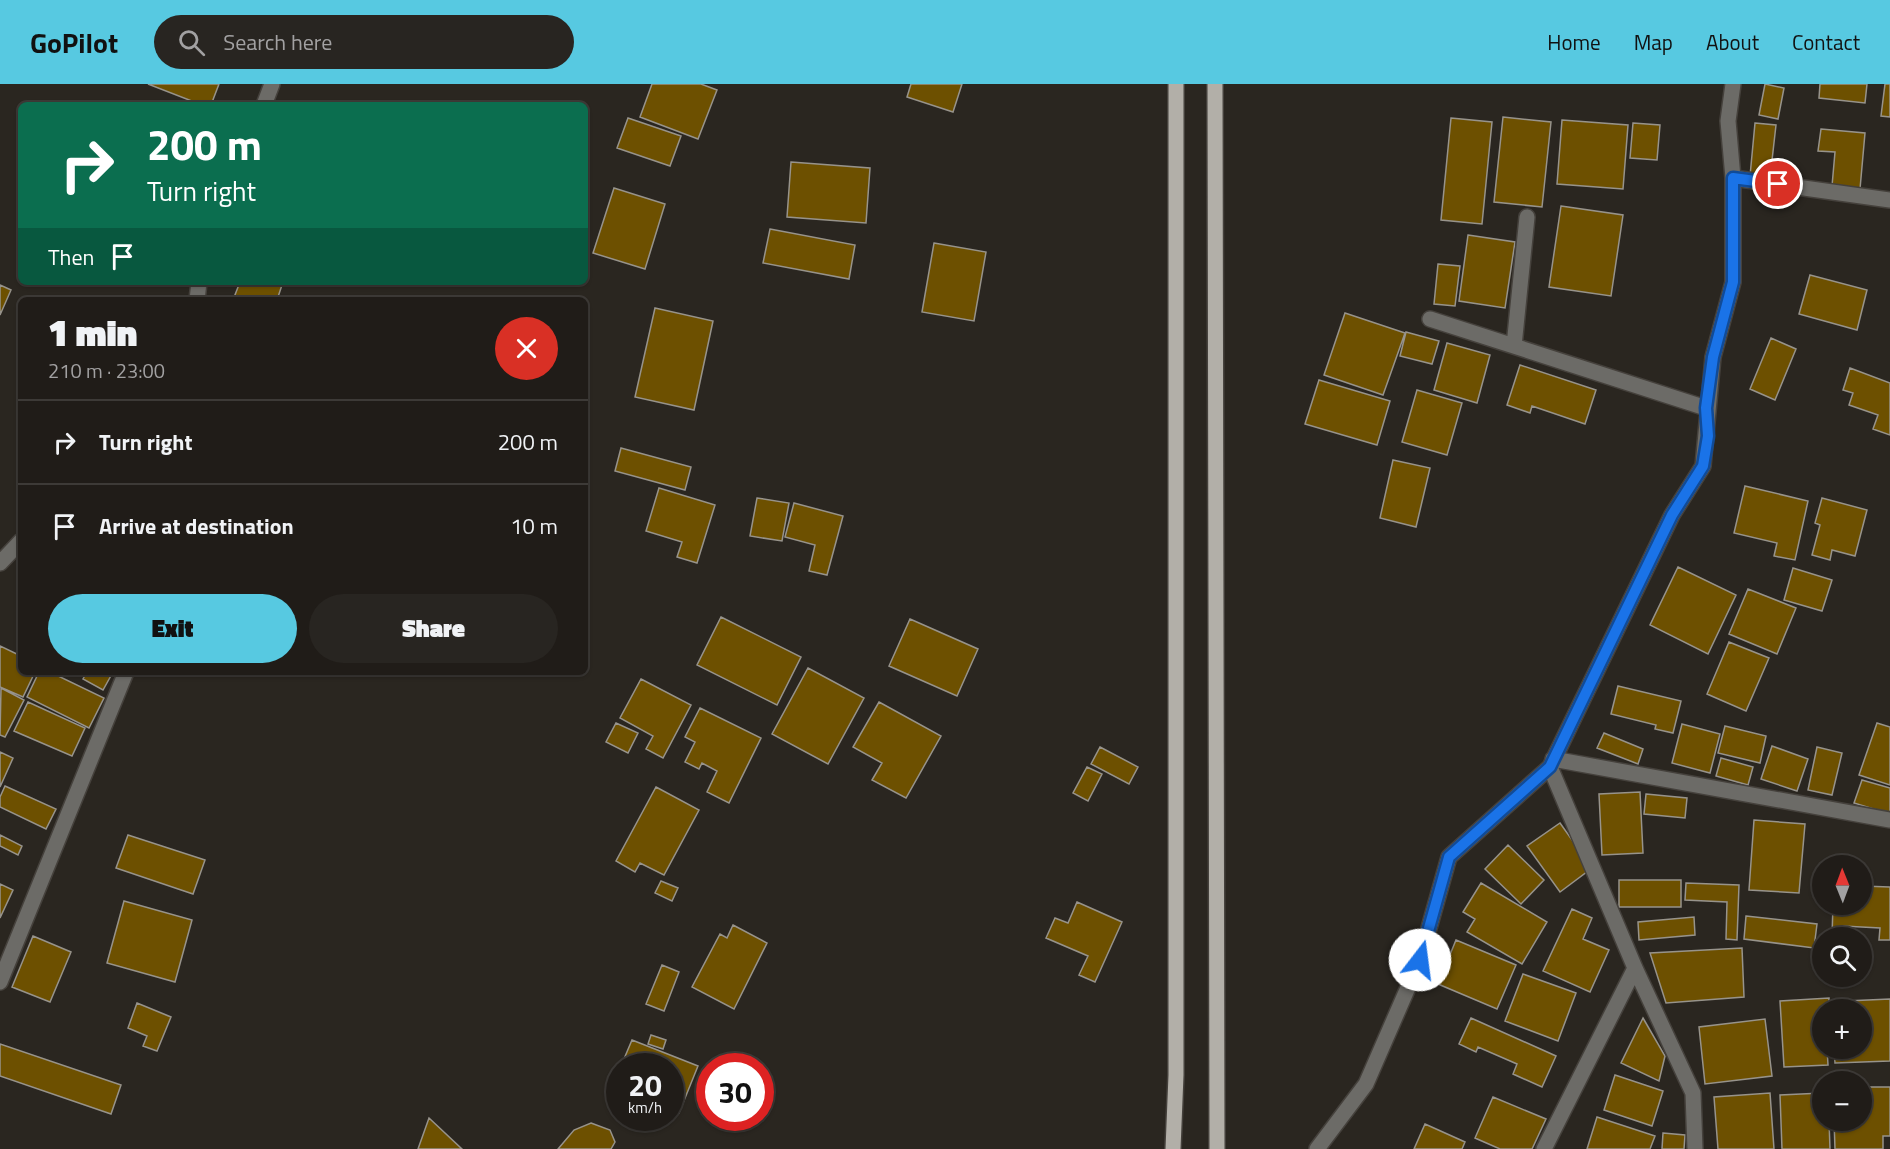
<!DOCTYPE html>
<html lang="en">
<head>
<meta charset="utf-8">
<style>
  body { margin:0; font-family:"Titillium Web",sans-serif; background:#282521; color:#f1f3f6; height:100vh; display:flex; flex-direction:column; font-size:22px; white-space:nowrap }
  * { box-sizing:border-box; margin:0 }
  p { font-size:20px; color:#a2a1a2 }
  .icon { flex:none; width:33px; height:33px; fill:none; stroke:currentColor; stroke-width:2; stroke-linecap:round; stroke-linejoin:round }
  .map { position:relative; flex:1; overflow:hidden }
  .panel { position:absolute; left:18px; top:213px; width:570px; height:378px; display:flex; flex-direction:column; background:#201c18; border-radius:9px; box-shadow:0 2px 4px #0004,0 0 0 2px #3d3a37 }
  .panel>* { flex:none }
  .hud { position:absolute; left:18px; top:18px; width:570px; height:183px; border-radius:9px; box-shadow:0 2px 4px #0004,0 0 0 2px #3d3a37; background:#0b6e4f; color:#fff; overflow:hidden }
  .needle { width:39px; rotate:359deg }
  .tools { position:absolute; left:1812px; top:771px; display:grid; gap:12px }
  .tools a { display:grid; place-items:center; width:60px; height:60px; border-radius:50%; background:#201c18; box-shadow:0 2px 4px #0004,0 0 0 2px #3d3a37; font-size:30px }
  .speed { position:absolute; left:606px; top:969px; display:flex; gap:12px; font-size:30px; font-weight:700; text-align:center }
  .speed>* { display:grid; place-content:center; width:78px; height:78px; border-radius:50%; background:#201c18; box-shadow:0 2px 4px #0004,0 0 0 2px #3d3a37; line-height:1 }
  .speed small { font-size:15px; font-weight:400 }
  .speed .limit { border:9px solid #d22; background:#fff; color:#111 }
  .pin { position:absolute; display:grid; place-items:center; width:51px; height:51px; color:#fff; margin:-26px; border:3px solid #fff; border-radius:50%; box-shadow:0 2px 6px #0007 }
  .me { position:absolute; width:66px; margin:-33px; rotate:15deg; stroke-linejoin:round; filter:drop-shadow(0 0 4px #0008) }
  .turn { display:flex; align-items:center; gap:21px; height:126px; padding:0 30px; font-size:27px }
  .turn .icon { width:78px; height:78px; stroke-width:2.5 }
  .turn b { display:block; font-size:42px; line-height:51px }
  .then { display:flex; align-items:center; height:57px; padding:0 30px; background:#0003; gap:12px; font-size:22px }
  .round { display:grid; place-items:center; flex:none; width:63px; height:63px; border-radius:32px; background:#282521 }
  .head { display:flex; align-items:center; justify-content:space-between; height:102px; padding:0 30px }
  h1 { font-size:36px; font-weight:800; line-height:45px }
  .button { display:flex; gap:12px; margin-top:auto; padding:12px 30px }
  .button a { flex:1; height:69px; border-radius:36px; background:#57c9e1; color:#111; font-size:24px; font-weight:800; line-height:69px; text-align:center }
  .button a+a { background:#282521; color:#f1f3f6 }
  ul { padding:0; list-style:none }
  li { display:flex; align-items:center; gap:18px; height:84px; padding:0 30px; border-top:2px solid #3d3a37 }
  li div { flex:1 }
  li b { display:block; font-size:22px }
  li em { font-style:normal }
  header { display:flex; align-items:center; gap:36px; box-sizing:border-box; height:84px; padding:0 30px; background:#57c9e1; color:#111 }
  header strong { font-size:28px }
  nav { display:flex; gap:33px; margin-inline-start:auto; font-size:21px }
  .search { width:420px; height:54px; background:#282521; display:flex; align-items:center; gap:15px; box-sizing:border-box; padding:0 21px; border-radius:33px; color:#a2a1a2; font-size:22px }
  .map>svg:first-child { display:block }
  .building { fill:#6d5000; stroke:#97938b; stroke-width:1.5 }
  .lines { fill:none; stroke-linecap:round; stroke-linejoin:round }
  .minor-casing { stroke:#45413c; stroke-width:18 }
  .major-casing { stroke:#45413c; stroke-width:18 }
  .minor { stroke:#6c6b67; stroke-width:15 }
  .major { stroke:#b2afa8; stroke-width:15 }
  .route-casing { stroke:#114b97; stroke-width:15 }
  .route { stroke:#1a73e8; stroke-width:10 }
</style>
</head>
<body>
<header>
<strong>GoPilot</strong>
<div class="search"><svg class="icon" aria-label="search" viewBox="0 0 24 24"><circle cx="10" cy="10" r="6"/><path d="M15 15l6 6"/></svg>Search here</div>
<nav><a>Home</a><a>Map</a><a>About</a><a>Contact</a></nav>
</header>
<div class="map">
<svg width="1890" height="1065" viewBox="0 0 1890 1065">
  <rect width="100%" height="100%" fill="#2a2620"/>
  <path class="building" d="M148 0H219L211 21H202Z
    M652 0H701L717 6 698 55 640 33Z
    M911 0H962L953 28 907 13Z
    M1765 0 1784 4 1778 35 1759 31Z
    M1820 0H1867L1865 19 1819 14Z
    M1885 0H1890V33L1881 32Z
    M1503 33 1551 38 1542 123 1494 118Z
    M628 34 681 52 670 82 617 64Z
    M1451 34 1492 38 1482 140 1441 136Z
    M1562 36 1628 41 1623 105 1557 100Z
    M1633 39 1660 41 1657 76 1630 74Z
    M1755 39 1776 41 1770 94 1750 92Z
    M1821 45 1865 49 1860 105 1832 102 1835 68 1818 67Z
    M791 78 870 84 866 139 787 133Z
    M614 104 665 120 645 185 593 169Z
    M1561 122 1623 131 1611 212 1549 203Z
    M770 145 855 161 849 195 763 179Z
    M1468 151 1515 158 1505 224 1459 217Z
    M934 159 986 168 974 237 922 228Z
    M1438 180 1460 182 1455 222 1434 220Z
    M1810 191 1867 206 1857 246 1799 230Z
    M240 198H283L277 216H233Z
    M0 201 11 206 0 231Z
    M655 224 713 237 694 326 635 313Z
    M1345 229 1405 249 1383 311 1324 291Z
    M1406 248 1439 257 1432 280 1400 272Z
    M1771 254 1796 265 1775 316 1750 305Z
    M1447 259 1490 271 1477 319 1434 306Z
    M1520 281 1596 306 1585 340 1532 322 1530 329 1507 321Z
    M1850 284 1890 299V351L1873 345 1878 331 1849 321 1853 309 1843 306Z
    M1319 296 1390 317 1377 361 1305 340Z
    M1417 306 1462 319 1447 371 1402 358Z
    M621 364 691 383 685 406 615 387Z
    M1393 376 1430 384 1416 443 1380 434Z
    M1745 402 1808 417 1795 476 1774 472 1777 459 1734 449Z
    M659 404 715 421 697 479 677 473 682 458 646 447Z
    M757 414 789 419 782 457 750 452Z
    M1822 414 1867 426 1855 472 1832 466 1830 476 1812 471 1820 441 1815 439Z
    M794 419 843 432 827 491 809 487 815 461 785 453Z
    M1678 483 1736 511 1708 570 1650 541Z
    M1793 484 1832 496 1822 527 1784 516Z
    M1748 505 1796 524 1777 570 1729 550Z
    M721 533 801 573 777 621 697 581Z
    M910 535 978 565 957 612 889 582Z
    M1729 558 1769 574 1746 627 1707 610Z
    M0 562 21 572V588H35L23 613 0 603Z
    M808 584 864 614 828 680 772 650Z
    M39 588H50L104 614 89 644 27 613Z
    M87 588H113L103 606 83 595Z
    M641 595 691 621 663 674 646 665 653 652 620 634Z
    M1618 602 1681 617 1673 649 1655 645 1656 641 1611 630Z
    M1 604 24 616 5 653 0 651Z
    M28 618 85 644 72 672 14 647Z
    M879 618 941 652 906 714 872 696 882 679 853 663Z
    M700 624 761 654 729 719 707 708 717 687 702 679 699 685 685 678 695 658 685 653Z
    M616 639 638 649 628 669 606 658Z
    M1877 639 1890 643V701L1859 691Z
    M1682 640 1720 650 1710 689 1672 679Z
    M1725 642 1766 652 1760 679 1718 669Z
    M1604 649 1643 665 1638 680 1597 664Z
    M1772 662 1808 675 1797 707 1761 695Z
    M1100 663 1138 683 1129 700 1091 680Z
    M1817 663 1842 669 1832 711 1808 706Z
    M0 668 13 674 0 703Z
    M1721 674 1753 683 1748 701 1716 692Z
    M1087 683 1102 690 1088 717 1073 709Z
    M1862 696 1890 704V730L1854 719Z
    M5 702 56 725 46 745 0 723V713Z
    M656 703 699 726 664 791 640 779 635 788 616 777Z
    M1640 708 1643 769 1602 771 1599 710Z
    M1646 710 1687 714 1685 734 1644 730Z
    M1754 736 1805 740 1799 809 1749 806Z
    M1560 739 1592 784 1560 808 1527 762Z
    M0 751 22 762 18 771 0 762Z
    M128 751 205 776 193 810 116 784Z
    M1508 761 1544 796 1521 820 1485 785Z
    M1619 796H1681V823H1619Z
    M661 797 678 804 672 817 655 809Z
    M1481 799 1547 838 1522 880 1467 848 1475 835 1463 828Z
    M1686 799 1739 801 1737 856 1726 855 1727 818 1685 816Z
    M0 800 13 806 0 834Z
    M1862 802 1890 803V856H1879L1880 844 1843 842 1842 854 1832 853 1833 820H1862Z
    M124 817 192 836 175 898 107 879Z
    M1077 818 1122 838 1095 898 1079 891 1088 872 1046 854 1055 834 1068 839Z
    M1572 825 1592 834 1583 855 1609 866 1590 908 1543 887Z
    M1746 832 1817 840 1814 864 1744 855Z
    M1694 833 1695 851 1639 856 1638 838Z
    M733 841 767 859 734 925 692 903 720 850 727 854Z
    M33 852 71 868 50 918 12 903Z
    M1456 856 1516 881 1497 925 1438 900Z
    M1742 864 1744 913 1666 919 1650 869Z
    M662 881 679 888 664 927 646 920Z
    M1523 890 1576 909 1558 957 1505 937Z
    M1829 914V926H1822V964H1827L1828 981 1784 983 1780 917Z
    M1890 915V977L1835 979 1834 964H1862V926H1847L1846 917Z
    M137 919 171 933 157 967 143 962 147 952 128 944Z
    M1471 934 1556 972 1542 1003 1513 990 1517 980 1478 963 1476 968 1459 960Z
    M1643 934 1665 972 1659 997 1621 979Z
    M1765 935 1772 992 1705 1000 1699 943Z
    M651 951 666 956 663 965 648 960Z
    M632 956 698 982 679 1029 670 1024V982H621Z
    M0 960 121 1001 111 1030 0 992Z
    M1615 991 1663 1007 1652 1042 1604 1026Z
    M1862 1003H1890V1052H1883V1065H1835L1834 1036H1862Z
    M1770 1009 1774 1065H1718L1714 1013Z
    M1822 1009V1036H1829L1830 1065H1782L1780 1011Z
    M1493 1013 1546 1035 1532 1065H1500L1475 1054Z
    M1597 1033 1655 1052 1650 1065H1587Z
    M429 1034 462 1065H418Z
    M591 1039 610 1046 615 1058 611 1065H558L574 1046Z
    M1425 1040 1465 1058 1462 1065H1414Z
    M1663 1049 1685 1051 1684 1065H1662Z"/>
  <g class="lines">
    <g class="minor-casing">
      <path id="minor" d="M264 21 272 0
        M1733 94 1890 116
        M197 216 199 198
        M1430 235 1706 324
        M1514 262 1527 133
        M0 479 21 457
        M1553 675 1890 736
        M1550 683 1635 884 1693 1009 1695 1065
        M0 898 126 588
        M1317 1065 1366 1000 1420 876 1449 773 1550 683 1672 431 1703 382 1713 273 1733 198V94L1728 37 1733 0
        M1544 1065 1635 884"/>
    </g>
    <g class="major-casing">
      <path id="major" d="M1215 0 1217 1065
        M1173 1065 1176 991V0"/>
    </g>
    <use href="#minor" class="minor"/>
    <use href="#major" class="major"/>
  </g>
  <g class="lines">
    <g class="route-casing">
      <path id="route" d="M1420 876 1449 773 1550 683 1672 431 1703 382 1708 352 1706 324 1713 273 1733 198V94L1778 100"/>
    </g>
    <use href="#route" class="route"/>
  </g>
</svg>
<div class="tools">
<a><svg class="needle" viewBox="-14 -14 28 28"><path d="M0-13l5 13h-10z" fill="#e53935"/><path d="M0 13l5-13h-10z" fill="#a2a1a2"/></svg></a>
<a><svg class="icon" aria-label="search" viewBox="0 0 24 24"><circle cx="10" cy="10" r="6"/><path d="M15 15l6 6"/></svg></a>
<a>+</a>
<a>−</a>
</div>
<div class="speed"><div>20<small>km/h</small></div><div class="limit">30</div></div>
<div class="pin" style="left:1778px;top:100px;background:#d93025"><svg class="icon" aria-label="arrive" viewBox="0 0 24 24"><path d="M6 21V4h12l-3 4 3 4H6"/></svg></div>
<svg class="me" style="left:1420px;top:876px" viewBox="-20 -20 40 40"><circle r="19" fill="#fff"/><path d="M0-13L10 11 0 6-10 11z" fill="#1a73e8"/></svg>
<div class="hud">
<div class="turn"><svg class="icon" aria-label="right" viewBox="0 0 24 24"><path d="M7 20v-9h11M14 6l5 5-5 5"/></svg><div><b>200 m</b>Turn right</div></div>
<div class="then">Then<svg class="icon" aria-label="arrive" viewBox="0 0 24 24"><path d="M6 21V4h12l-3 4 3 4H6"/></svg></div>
</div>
<section class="panel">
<div class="head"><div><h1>1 min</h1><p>210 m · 23:00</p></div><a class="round" style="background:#d93025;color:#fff"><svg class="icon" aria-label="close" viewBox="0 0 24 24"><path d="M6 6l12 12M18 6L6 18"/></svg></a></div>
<ul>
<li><svg class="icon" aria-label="right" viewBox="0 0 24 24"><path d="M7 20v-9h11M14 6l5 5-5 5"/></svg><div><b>Turn right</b></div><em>200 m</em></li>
<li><svg class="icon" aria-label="arrive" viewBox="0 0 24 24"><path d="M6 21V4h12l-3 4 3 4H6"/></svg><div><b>Arrive at destination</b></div><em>10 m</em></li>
</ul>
<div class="button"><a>Exit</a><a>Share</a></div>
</section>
</div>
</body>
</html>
